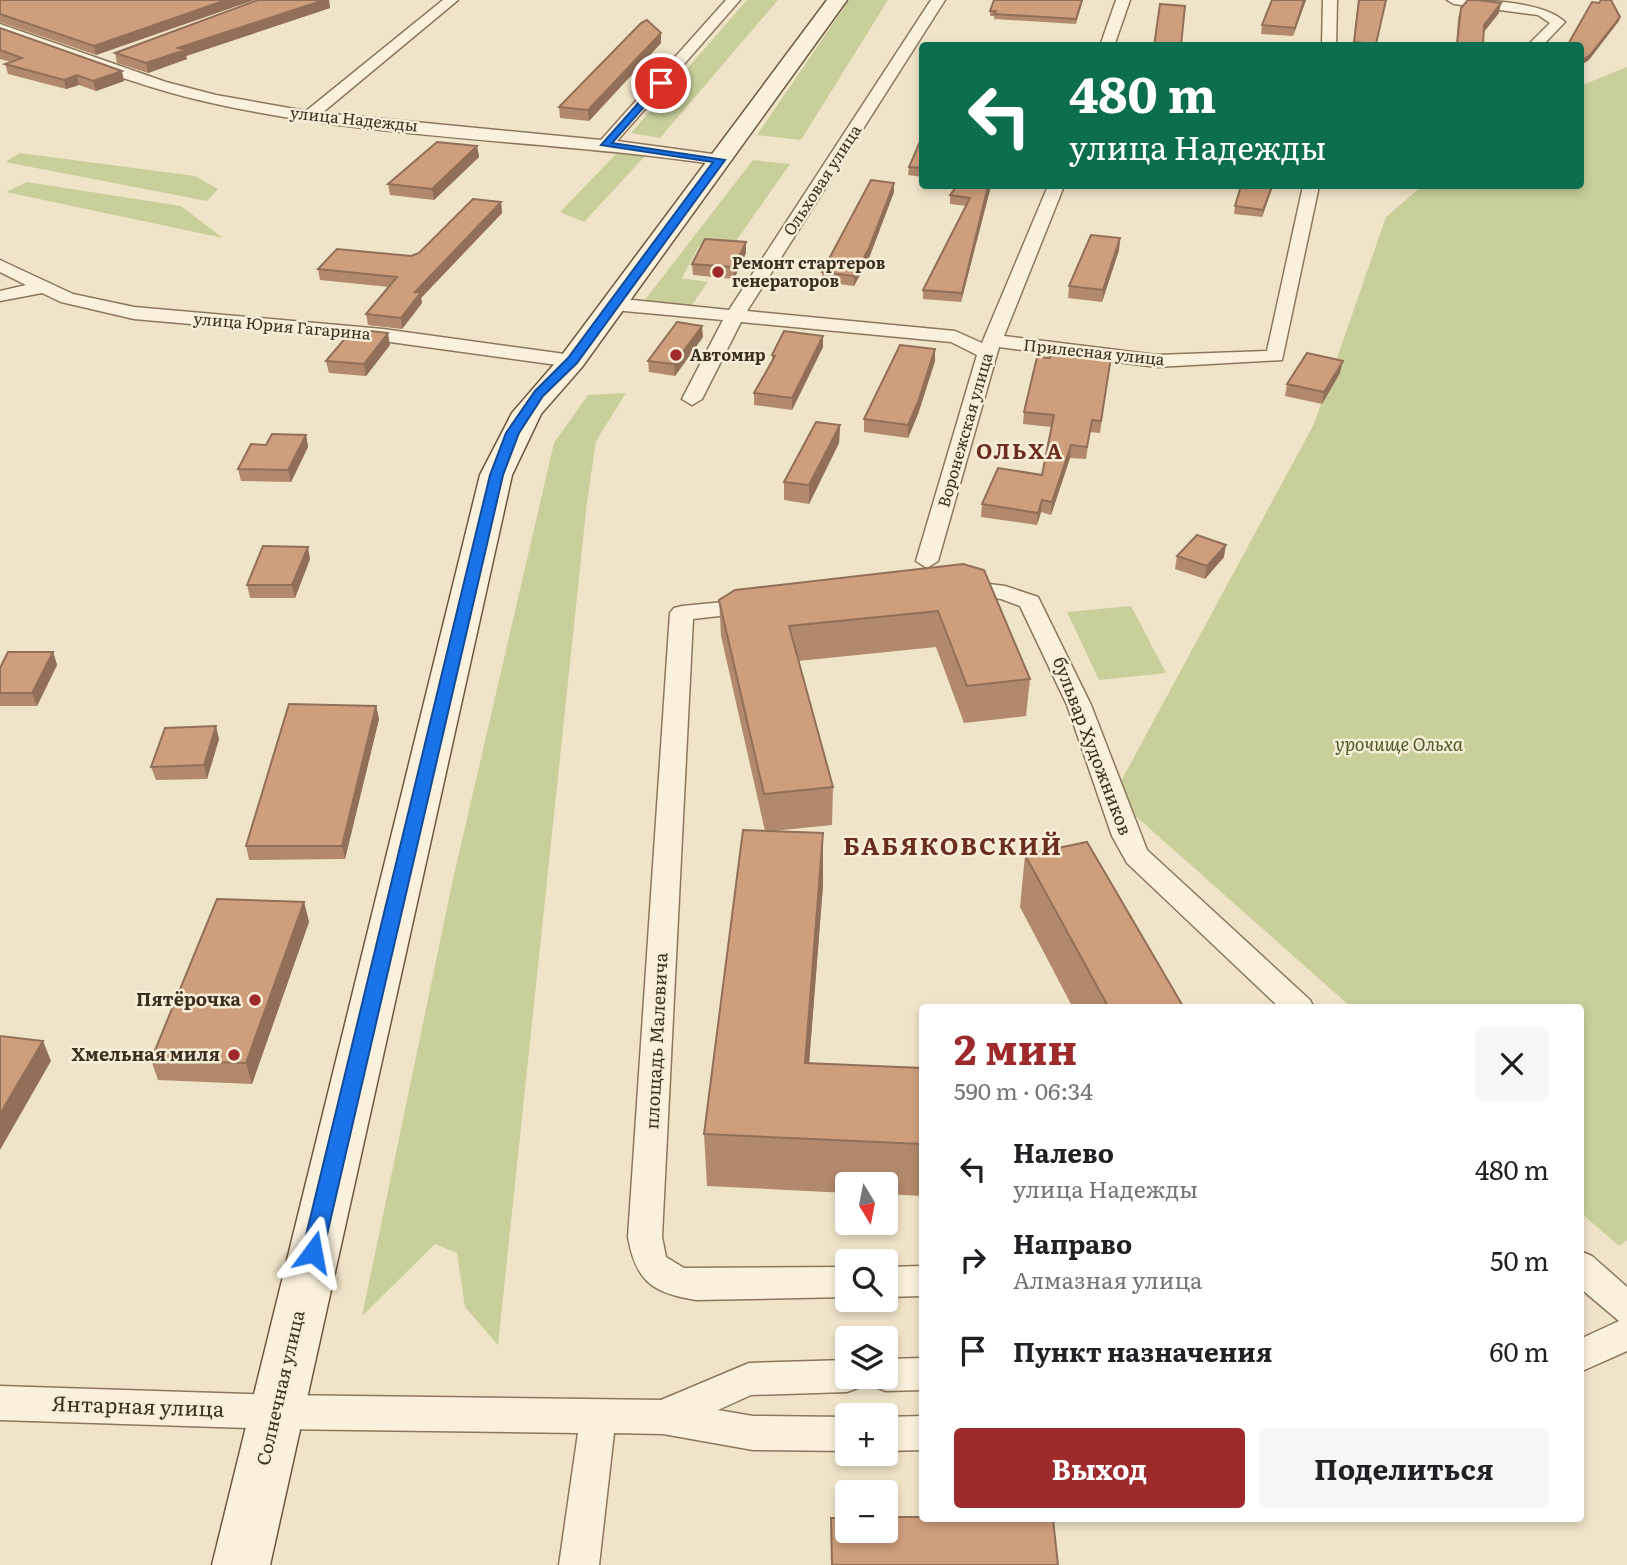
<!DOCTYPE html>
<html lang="ru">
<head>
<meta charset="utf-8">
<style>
  body { margin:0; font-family:Literata,serif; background:#f6f6f6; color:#202124; height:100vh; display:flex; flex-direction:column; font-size:26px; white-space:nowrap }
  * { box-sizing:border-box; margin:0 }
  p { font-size:23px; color:#757577 }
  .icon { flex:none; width:38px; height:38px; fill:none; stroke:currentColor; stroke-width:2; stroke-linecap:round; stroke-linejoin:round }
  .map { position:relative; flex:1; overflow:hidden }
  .details { position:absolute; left:919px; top:1004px; width:665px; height:518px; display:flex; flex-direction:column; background:#fff; border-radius:7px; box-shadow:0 4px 10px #0003 }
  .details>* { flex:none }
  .guide { position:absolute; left:919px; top:42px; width:665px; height:147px; border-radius:7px; box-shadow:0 4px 10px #0003; background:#0b6e4f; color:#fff; overflow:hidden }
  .needle { width:46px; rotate:170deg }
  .tools { position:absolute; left:835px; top:1172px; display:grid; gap:14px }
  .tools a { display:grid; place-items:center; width:63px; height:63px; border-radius:7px; background:#fff; box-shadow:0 4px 10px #0003; font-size:35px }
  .pin { position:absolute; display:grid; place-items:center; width:60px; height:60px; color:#fff; margin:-30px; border:4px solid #fff; border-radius:50%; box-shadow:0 2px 7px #0007 }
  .me { position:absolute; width:77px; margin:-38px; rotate:13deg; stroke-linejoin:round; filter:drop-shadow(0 0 5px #0008) }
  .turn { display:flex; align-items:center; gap:24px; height:147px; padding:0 35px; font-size:32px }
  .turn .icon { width:91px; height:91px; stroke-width:2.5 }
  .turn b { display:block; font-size:49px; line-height:60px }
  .round { display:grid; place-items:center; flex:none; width:74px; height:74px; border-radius:7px; background:#f6f6f6 }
  .overview { display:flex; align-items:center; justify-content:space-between; height:119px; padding:0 35px }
  h1 { font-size:42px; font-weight:700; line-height:52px; color:#9e2a2b }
  .primary-button { display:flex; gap:14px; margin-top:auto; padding:14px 35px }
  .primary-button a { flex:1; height:80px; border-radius:7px; background:#9e2a2b; color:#fff; font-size:28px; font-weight:700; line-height:80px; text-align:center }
  .primary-button a+a { background:#f6f6f6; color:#202124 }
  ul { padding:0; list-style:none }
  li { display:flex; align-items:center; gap:21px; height:91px; padding:0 35px }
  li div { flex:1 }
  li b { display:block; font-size:26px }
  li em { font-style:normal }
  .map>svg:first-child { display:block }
  .green { fill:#c9cf9b }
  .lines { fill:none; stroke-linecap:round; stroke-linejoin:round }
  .street-casing { stroke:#8d765c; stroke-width:3 }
  .secondary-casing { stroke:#6f573f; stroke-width:3 }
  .street { fill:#faf1dc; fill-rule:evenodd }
  .secondary { fill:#faf1dc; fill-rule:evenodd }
  .wall { fill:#b2896c }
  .shaded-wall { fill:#916f58 }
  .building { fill:#cf9f7d; stroke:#916f58; stroke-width:2 }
  .route { fill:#1a73e8; stroke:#114b97; stroke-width:2 }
  .poi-dot { fill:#9e2a2b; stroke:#f7eed8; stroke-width:2.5 }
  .labels { text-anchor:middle; stroke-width:5; stroke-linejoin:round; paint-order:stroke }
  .far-street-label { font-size:16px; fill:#3d2e20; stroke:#f7eed8 }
  .far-poi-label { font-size:16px; font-weight:bold; fill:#3d2e20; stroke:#f7eed8; text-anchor:start }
  .park-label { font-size:18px; font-style:italic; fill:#4d5a26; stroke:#f7eed8 }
  .street-label { font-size:18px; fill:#3d2e20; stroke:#f7eed8 }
  .poi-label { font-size:18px; font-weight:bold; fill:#3d2e20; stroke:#f7eed8; text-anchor:end }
  .far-district-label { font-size:21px; font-weight:bold; letter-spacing:2px; fill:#6b2e1e; stroke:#f7eed8 }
  .near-street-label { font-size:21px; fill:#3d2e20; stroke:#f7eed8 }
  .district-label { font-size:24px; font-weight:bold; letter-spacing:2px; fill:#6b2e1e; stroke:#f7eed8 }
</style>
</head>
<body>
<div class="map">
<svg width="1627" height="1565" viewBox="0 0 1627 1565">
  <rect width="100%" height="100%" fill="#f0e4c8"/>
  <path class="green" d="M747 0H778L660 138 631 133Z
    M849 0H888L801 140 757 135Z
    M1627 67V1240L1619 1246 1580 1212V1008H1352L1113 796 1314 424 1386 217 1422 186H1580V86Z
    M619 151 646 155 584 222 560 212Z
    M20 153 195 176 218 189 207 201 5 162Z
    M753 160 790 164 731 248 699 246 682 278 708 282 691 306 644 301Z
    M27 182 181 206 223 238 6 192Z
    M626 393 596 441 587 502 498 1345 465 1307 457 1253 435 1244 362 1316 453 879 554 443 588 395Z
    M1131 606 1166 673 1099 680 1067 612Z"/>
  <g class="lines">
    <g class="street-casing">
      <path id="street" d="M443 0H458L322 113 601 140 726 0H740L617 141 720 155 728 160 720 165C553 140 381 140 216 104 141 88 71 59 0 33V24L166 82 216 95 306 111Z
        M931 0H945L747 311 955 331 982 343 1048 186H1064L1004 336 1157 355 1267 351 1303 186H1319L1282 360 1157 367 999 347 938 561 927 568 916 561 977 355 951 342 741 322 702 399 692 405 682 399 723 320 613 310 604 304 613 298 729 310Z
        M1116 0H1130L1114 46H1100Z
        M1323 0H1337L1336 46H1322Z
        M1447 0C1480 0 1542 0 1565 22L1542 46H1527L1550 23 1538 15 1454 4Z
        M0 260 73 294 134 307 383 329 572 355 582 361 572 367 383 341 134 319 61 302 42 293 0 301V291L26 285 0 272Z
        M957 580 1005 586 1038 597 1091 705 1147 850 1310 1000 1314 1008H1280L1127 863 1112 836 1067 705 1020 606 1001 599 949 592 945 587 949 582Z
        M755 599 763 601 767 606 763 611 693 619 662 1237 666 1257 684 1268 847 1267V1297L696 1300C653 1293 636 1282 628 1237L670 613 674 608 682 606Z
        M1580 1251 1592 1256 1627 1287V1351L1580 1372V1339L1619 1321 1580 1288Z
        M922 1266V1296L886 1297V1267Z
        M922 1358V1390L886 1391 873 1386 869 1377H886V1359Z
        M847 1360V1377H864L860 1387 847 1392 751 1395 718 1410 753 1416 847 1417V1451L753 1450 663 1434 614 1433 599 1565H559L578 1433 276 1429 0 1420V1386L276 1395 661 1400 749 1363Z
        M922 1416V1450L886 1451V1417Z"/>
    </g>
    <g class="secondary-casing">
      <path id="secondary" d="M827 0H847L582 367 541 414 512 475 270 1565H212L480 475 512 413 562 355Z"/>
    </g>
    <use href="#street" class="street"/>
    <use href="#secondary" class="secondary"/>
  </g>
  <path class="wall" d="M0 0H254L96 55 0 22Z
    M258 0H329L330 8 186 56 187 59 148 73 117 63 115 53Z
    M1083 0 1076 24 994 19V16H990V11Z
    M1272 0H1306L1293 36 1261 34 1262 25Z
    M1358 0H1386L1376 46H1353Z
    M1461 8 1499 13 1484 32 1483 46H1456L1458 18Z
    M0 28 124 81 96 91 79 85 66 89 8 74 5 64 11 62 0 59Z
    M661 43 589 121 560 118 559 107Z
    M922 137V177L908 175 909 167Z
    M477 146 479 157 434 200 390 195 388 184Z
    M894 183V192L869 258 854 286 822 282V272Z
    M957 186H991L961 302 923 299V290L966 206 950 204V195Z
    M1113 186H1138V189L1113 187Z
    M1273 186 1262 217 1234 214 1235 206Z
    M501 202 502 213 421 298 422 303 402 329 368 325 366 314 389 287 320 280 318 269 411 256 419 253Z
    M1120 238 1119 250 1102 302 1068 298 1069 286Z
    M746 253 734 279 693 275 692 264Z
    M823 336V347L792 410 754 405V393L772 362V355Z
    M703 337 675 376 649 372 648 361Z
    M390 345 366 376 329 373 326 361Z
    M935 349V361L918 414 908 438 864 432V419Z
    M1111 357 1100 433 1090 432 1086 459 1070 458 1051 515 1041 512 1037 525 981 517 982 504 1042 475 1051 427 1023 424 1024 412 1050 358Z
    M1340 373 1322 404 1285 396 1287 384Z
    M840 425 839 443 809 504 784 500V482Z
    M306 435 308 447 291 482 241 481 238 469Z
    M1177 556 1224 557 1205 579 1175 569Z
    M310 559 295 598H250L247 585Z
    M963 564 1030 679 1026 716 964 723 936 647 798 661 833 787 832 825 773 831 823 885 809 1063 922 1068V1196L886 1194V1185H847V1193L707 1186 704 1134 765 831 721 636 719 600Z
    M53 652 57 665 37 706H0V668Z
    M376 706 379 719 345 859 249 860 246 846Z
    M219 739 207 779 156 780 151 767Z
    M1025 855 1184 1008H1073L1020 907Z
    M304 902 309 922 252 1084 158 1080 151 1060Z"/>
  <path class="shaded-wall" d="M226 0H254L96 55 94 46Z
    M324 0H329L330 8 186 56 187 59 148 73 146 63 178 48Z
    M1304 0H1306L1293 36 1295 28Z
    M1501 3 1499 13 1482 34 1484 25Z
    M1620 17 1619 21 1589 60 1580 66V62Z
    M661 33V43L589 121 588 110Z
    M122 71 124 81 96 91 93 81Z
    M77 75 79 85 66 89 64 80Z
    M477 146 479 157 434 200 432 189Z
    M894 183V192L869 258 854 286V276Z
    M988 186H991L961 302 962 293Z
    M1272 186H1273L1262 217 1263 210Z
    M501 202 502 213 421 298 422 303 402 329 401 318 415 292Z
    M1120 238 1119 250 1102 302 1103 290Z
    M746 242V253L734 279V267Z
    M702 326 703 337 675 376 674 364Z
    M388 333 390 345 366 376 364 364Z
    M823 336V347L792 410V398Z
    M935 349V361L918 414 908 438V425Z
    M1343 361 1340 373 1322 404 1324 392Z
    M840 425 839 443 809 504V485Z
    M306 435 308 447 291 482 288 470Z
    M1071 445 1070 458 1051 515 1052 502Z
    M1042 500 1041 512 1037 525 1038 513Z
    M1226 545 1224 557 1205 579 1207 566Z
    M308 547 310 559 295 598 292 585Z
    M53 652 57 665 37 706 32 693Z
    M376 706 379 719 345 859 342 846Z
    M216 726 219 739 207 779 204 765Z
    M823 833V885L805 1115V1063Z
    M304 902 309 922 252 1084 246 1063Z
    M43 1041 51 1061 0 1150V1114Z"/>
  <path class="building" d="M0 0H226L94 46 0 14Z
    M258 0H324L178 48 185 50 146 63 115 53Z
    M994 0H1082L1076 19 994 14 996 11H990Z
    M1272 0H1304L1295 28 1262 25Z
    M1359 0H1386L1376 44 1354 42Z
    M1468 0H1478L1501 3 1484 25 1483 46H1457L1461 8Z
    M1601 0H1611L1620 17 1590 55 1580 62V46H1567L1592 2 1599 3Z
    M1160 4 1185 6 1181 46H1154Z
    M647 20 661 33 588 110 559 107 641 23Z
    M0 28 122 71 93 81 77 75 64 80 5 64 22 58 0 50Z
    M922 137V168L909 167Z
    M437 142 477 146 432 189 388 184Z
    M871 180 894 183 869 248 854 276 822 272Z
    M957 186H988L962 293 923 290 970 198 950 195Z
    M1241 186H1272L1263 210 1235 206Z
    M473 199 501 202 415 292H421L401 318 366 314 397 277 318 269 337 249 411 256 419 253Z
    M1091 235 1120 238 1103 290 1069 286Z
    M705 239 746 242 734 267 692 264Z
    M677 322 702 326 674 364 648 361Z
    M353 329 388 333 364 364 326 361Z
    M784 331 823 336 792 398 754 393 775 356 772 355Z
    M900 345 935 349 918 402 908 425 864 419Z
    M1052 349 1111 357 1101 421 1092 420 1087 447 1071 445 1052 502 1042 500 1038 513 982 504 998 468 1042 475 1054 415 1024 412 1037 357 1050 358Z
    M1307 353 1343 361 1324 392 1287 384Z
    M816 422 840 425 809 485 784 482Z
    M272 434 306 435 288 470 238 469 251 444 266 445Z
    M1197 535 1226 545 1207 566 1177 556Z
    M263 546 308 547 292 585H247Z
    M963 564 984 570 1030 679 967 686 938 611 789 626 833 787 764 794 719 600 735 590Z
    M8 652H53L32 693H0V668Z
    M289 704 376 706 342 846H246Z
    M216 726 204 765 151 767 165 728Z
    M743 830 823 833 805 1063 922 1068V1144L704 1134Z
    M1087 842 1184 1008H1109L1025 855Z
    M217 899 304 902 246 1063 151 1060Z
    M0 1036 43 1041 0 1114Z
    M886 1517H922V1519H1053L1058 1565H832L831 1518H847V1531H886Z"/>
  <path class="route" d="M658 81 665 83 612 143 725 160 577 363 543 396 519 433 503 475 323 1252 320 1258 313 1261 305 1258 302 1252 490 475 506 433 535 391 568 358 713 162 601 145Z"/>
  <g class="poi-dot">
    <circle cx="718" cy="272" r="7"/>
    <circle cx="676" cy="355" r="7"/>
    <circle cx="255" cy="1000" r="7"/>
    <circle cx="234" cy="1055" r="7"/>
  </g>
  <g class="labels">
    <g class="far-street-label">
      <text transform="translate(354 119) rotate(6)" y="6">улица Надежды</text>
      <text transform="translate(822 180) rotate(-57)" y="6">Ольховая улица</text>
      <text transform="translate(282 326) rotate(5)" y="6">улица Юрия Гагарина</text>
      <text transform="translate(1094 352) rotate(6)" y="6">Прилесная улица</text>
      <text transform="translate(965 430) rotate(-74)" y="6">Воронежская улица</text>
    </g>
    <g class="far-poi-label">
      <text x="732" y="269">Ремонт стартеров<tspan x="732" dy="18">генераторов</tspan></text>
      <text x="690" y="361">Автомир</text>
    </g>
    <g class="park-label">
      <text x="1399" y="751">урочище Ольха</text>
    </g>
    <g class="street-label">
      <text transform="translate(1092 746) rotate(69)" y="6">бульвар Художников</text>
      <text transform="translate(657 1041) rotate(-87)" y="6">площадь Малевича</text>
      <text transform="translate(281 1388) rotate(-77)" y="6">Солнечная улица</text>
    </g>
    <g class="poi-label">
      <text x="241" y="1006">Пятёрочка</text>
      <text x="220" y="1061">Хмельная миля</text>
    </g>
    <g class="far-district-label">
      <text x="1020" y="459">ОЛЬХА</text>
    </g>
    <g class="near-street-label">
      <text transform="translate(138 1407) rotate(2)" y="7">Янтарная улица</text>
    </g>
    <g class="district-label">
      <text x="953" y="855">БАБЯКОВСКИЙ</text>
    </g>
  </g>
</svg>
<div class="tools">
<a><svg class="needle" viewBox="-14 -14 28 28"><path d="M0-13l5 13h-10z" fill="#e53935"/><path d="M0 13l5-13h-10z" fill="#757577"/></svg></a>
<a><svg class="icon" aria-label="search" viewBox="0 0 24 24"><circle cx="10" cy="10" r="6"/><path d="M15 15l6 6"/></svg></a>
<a><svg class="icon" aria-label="layers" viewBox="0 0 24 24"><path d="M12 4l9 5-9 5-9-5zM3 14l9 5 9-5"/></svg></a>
<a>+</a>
<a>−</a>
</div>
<div class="pin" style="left:661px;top:83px;background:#d93025"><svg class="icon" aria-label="arrive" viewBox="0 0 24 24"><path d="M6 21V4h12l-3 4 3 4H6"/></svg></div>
<svg class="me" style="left:313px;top:1252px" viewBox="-20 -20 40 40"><path d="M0-17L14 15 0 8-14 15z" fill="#1a73e8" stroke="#fff" stroke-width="4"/></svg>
<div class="guide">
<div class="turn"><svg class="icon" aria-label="left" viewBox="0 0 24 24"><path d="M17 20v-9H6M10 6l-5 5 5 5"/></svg><div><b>480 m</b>улица Надежды</div></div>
</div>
<section class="details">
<div class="overview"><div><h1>2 мин</h1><p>590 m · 06:34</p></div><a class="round"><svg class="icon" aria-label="close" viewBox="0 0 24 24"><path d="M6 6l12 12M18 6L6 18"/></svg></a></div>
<ul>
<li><svg class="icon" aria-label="left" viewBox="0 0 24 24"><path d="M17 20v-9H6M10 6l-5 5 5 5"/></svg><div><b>Налево</b><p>улица Надежды</p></div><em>480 m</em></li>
<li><svg class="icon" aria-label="right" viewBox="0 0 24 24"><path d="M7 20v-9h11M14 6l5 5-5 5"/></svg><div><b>Направо</b><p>Алмазная улица</p></div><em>50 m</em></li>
<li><svg class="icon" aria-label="arrive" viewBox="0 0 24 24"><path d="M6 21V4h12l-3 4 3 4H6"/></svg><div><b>Пункт назначения</b></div><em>60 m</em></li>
</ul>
<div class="primary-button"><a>Выход</a><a>Поделиться</a></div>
</section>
</div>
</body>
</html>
